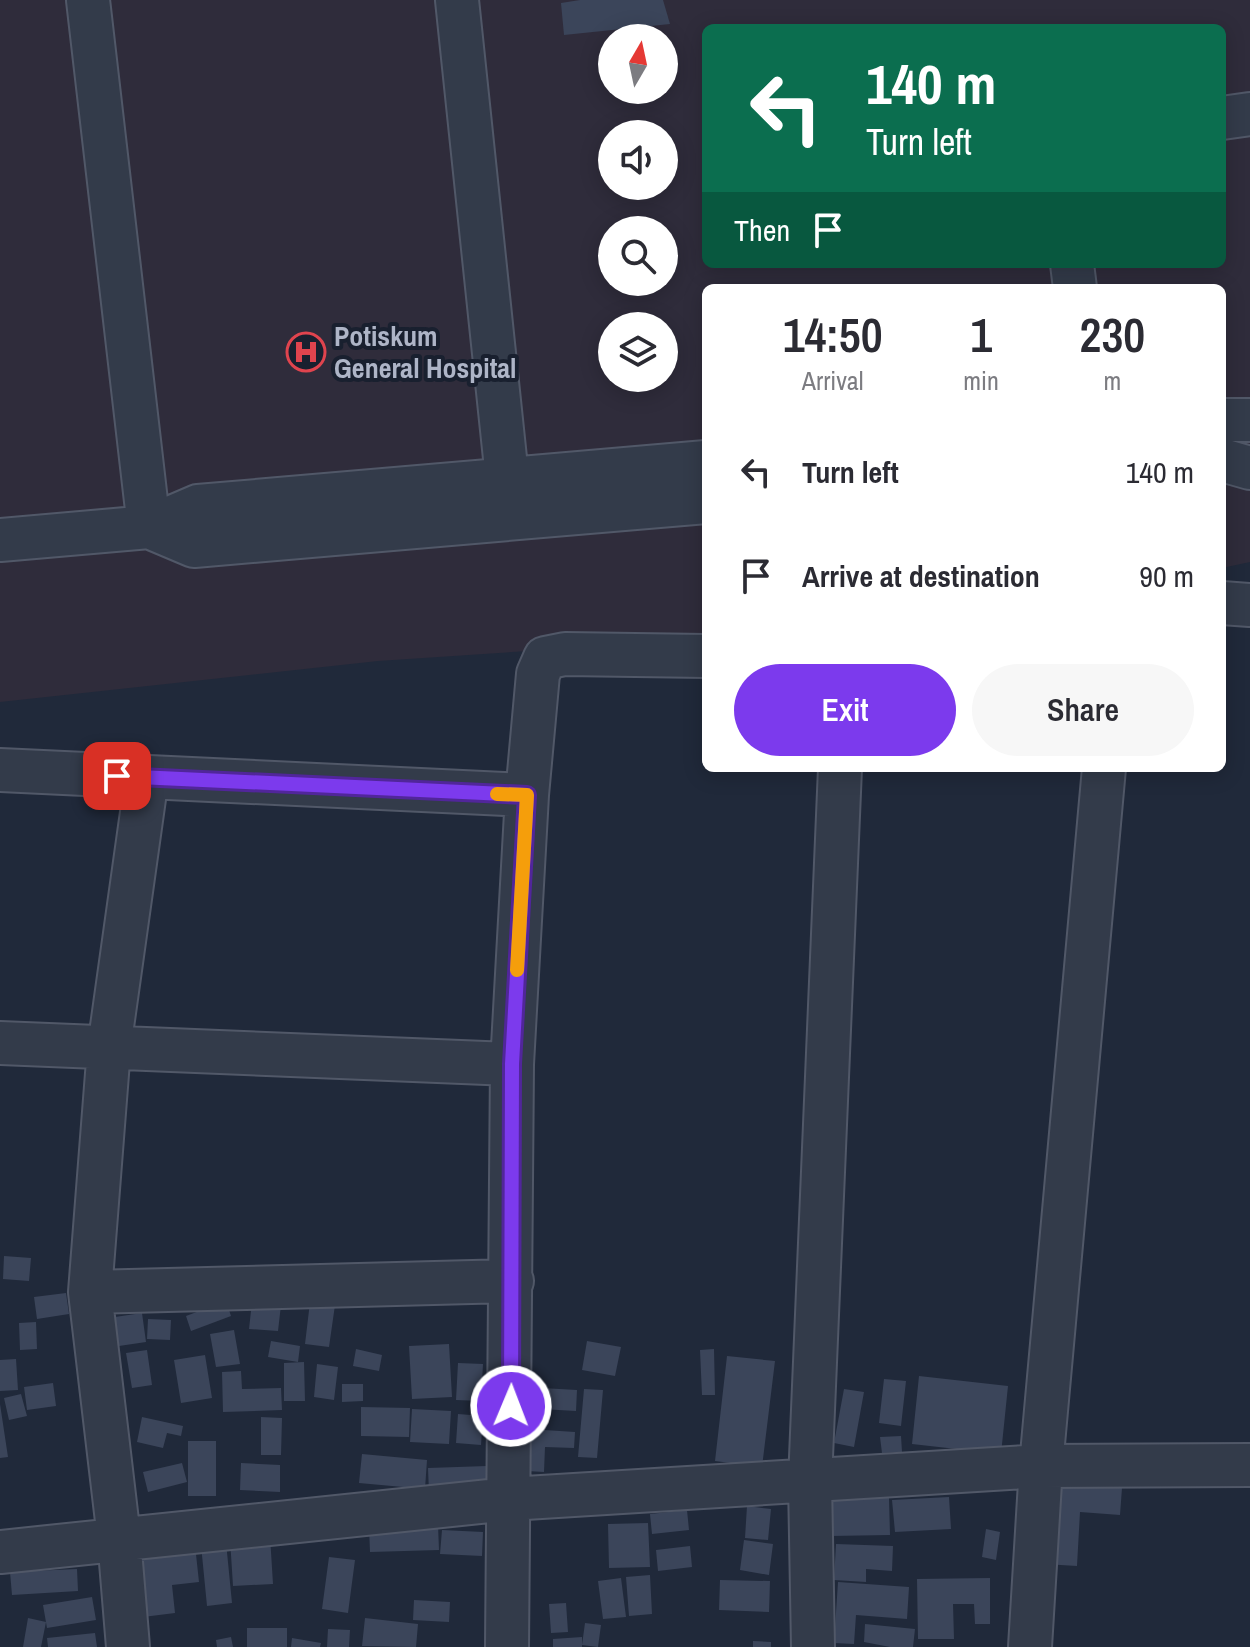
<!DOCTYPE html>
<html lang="en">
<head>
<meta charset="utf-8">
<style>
  body { margin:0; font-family:"Archivo Narrow",sans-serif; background:#f7f7f7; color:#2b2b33; height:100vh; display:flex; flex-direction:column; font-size:30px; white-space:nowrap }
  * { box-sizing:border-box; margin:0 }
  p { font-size:26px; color:#7c7c81 }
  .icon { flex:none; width:44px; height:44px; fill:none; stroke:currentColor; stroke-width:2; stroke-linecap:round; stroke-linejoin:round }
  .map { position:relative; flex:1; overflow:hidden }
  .sheet { position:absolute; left:702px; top:284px; width:524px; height:488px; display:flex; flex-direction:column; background:#fff; border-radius:12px; box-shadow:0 4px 20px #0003 }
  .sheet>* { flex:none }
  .guide { position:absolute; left:702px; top:24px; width:524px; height:244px; border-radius:12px; box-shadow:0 4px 20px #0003; background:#0b6e4f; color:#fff; overflow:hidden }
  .needle { width:52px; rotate:9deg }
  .tools { position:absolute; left:598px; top:24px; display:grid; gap:16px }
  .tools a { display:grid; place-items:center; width:80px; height:80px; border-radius:50%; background:#fff; box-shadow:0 4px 20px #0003; font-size:40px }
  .pin { position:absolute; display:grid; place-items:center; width:68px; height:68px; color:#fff; margin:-34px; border-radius:16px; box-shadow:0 4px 12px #0006 }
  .me { position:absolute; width:88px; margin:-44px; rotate:1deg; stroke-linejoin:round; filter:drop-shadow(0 0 6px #0008) }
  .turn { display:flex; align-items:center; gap:28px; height:168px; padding:0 32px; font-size:36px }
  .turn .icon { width:104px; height:104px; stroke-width:2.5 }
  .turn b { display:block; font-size:56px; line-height:68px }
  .then { display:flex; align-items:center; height:76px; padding:0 32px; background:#0003; gap:16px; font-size:30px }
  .eta { display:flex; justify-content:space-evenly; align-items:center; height:136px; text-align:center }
  .eta b { font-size:48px; font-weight:600; line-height:56px }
  .action { display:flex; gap:16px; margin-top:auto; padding:16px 32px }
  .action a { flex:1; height:92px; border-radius:48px; background:#7c3aed; color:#fff; font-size:32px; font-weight:600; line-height:92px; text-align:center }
  .action a+a { background:#f7f7f7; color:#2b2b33 }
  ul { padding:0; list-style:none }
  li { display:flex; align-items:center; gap:24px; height:104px; padding:0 32px }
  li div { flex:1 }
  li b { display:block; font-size:30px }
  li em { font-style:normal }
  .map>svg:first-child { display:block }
  .medical { fill:#2f2c3b; fill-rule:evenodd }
  .building { fill:#3b455a }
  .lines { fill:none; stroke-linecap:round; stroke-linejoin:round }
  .minor-casing { stroke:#515868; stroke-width:46 }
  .minor { stroke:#333b4a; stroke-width:42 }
  .route-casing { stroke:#51269a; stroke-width:20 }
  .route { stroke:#7c3aed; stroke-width:14 }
  .slow { stroke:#f59e0b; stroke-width:14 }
  .labels { text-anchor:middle; stroke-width:8; stroke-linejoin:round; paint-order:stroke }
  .poi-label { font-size:28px; font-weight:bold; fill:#aeb5c7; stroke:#19202f; text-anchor:start }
</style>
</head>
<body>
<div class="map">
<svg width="1250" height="1647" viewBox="0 0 1250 1647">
  <rect width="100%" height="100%" fill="#20293a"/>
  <path class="medical" d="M0 0H1250V562L1222 568V288H706V639L378 661 0 702ZM706 28H1222V264H706ZM612 38H664V90H612ZM612 134H664V186H612ZM612 230H664V282H612ZM612 326H664V378H612Z"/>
  <path class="building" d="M580 0H663L670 24 564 35 561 3Z
    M4 1256 31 1258 29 1281 3 1279Z
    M66 1293 69 1314 37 1319 34 1297Z
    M226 1301 231 1316 191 1331 186 1316Z
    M252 1302 281 1305 278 1331 249 1329Z
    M310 1302 335 1305 329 1347 305 1344Z
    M142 1313 146 1342 119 1346 115 1317Z
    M148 1319 171 1320 170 1340 147 1339Z
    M36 1322 37 1349 20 1350 19 1323Z
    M234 1330 240 1364 216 1367 210 1334Z
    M271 1341 300 1346 298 1362 268 1357Z
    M587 1341 621 1347 615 1376 582 1370Z
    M449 1344 452 1397 412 1399 409 1346Z
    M356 1349 382 1355 379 1371 353 1366Z
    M714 1349 715 1395H702L700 1350Z
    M147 1350 152 1385 132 1388 126 1353Z
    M205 1355 212 1398 181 1403 174 1360Z
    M727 1356 775 1361 762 1467 715 1461Z
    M16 1359 18 1390 0 1391V1360Z
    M304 1362 305 1401H284V1363Z
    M458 1363 483 1364 481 1401 456 1400Z
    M317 1364 338 1367 334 1400 314 1397Z
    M241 1371 242 1389 281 1388 282 1410 223 1412 222 1372Z
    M919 1376 1008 1386 1001 1454 912 1444Z
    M884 1379 906 1381 901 1426 879 1423Z
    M53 1383 56 1406 27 1410 24 1387Z
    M342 1384H363V1401L342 1402Z
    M542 1388 577 1390 576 1411 541 1409Z
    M584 1389 603 1390 597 1458 578 1457Z
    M844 1389 864 1392 854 1447 834 1443Z
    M21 1394 27 1416 9 1420 4 1398Z
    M0 1404 8 1457 0 1458Z
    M361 1407 410 1408 409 1437 361 1436Z
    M412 1409 451 1411 449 1444 410 1442Z
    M458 1414 483 1416 481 1445 456 1443Z
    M142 1417 183 1426 181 1436 167 1433 163 1448 137 1442Z
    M261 1417 282 1418 281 1455H261Z
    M529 1429 575 1432 574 1448 545 1447 544 1472 527 1471Z
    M901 1436 902 1452 882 1453 880 1437Z
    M188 1441H216V1496H188Z
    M362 1454 427 1460 425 1489 359 1483Z
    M182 1463 187 1482 148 1492 143 1472Z
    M241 1463 280 1465V1492L240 1490Z
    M487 1466 488 1490 429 1493 428 1468Z
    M1051 1483 1122 1488 1120 1515 1080 1512 1077 1566 1044 1564Z
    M949 1497 951 1529 895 1532 892 1500Z
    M889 1498 890 1535 830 1536V1499Z
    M747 1506 771 1509 768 1540 745 1538Z
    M687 1510 689 1530 652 1534 650 1514Z
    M648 1523 650 1567 609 1568 608 1524Z
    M438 1525 439 1550 370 1552 369 1527Z
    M986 1529 1000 1532 996 1560 982 1557Z
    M442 1530 483 1532 482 1556 440 1554Z
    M270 1536 273 1584 233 1586 230 1539Z
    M744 1540 773 1544 769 1575 740 1570Z
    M226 1542 232 1603 207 1606 201 1545Z
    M836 1544 893 1546 892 1571 866 1569V1582L834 1580Z
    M195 1545 199 1582 172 1585 175 1613 143 1617 136 1552Z
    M690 1546 692 1567 658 1571 656 1550Z
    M329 1557 355 1560 348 1613 322 1609Z
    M77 1569 78 1591 12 1595 10 1572Z
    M650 1575 652 1614 629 1616 626 1577Z
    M621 1578 626 1617 603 1619 598 1581Z
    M990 1578V1624H975L974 1604H953L954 1639H918L917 1579Z
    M720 1580 770 1581 769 1612 719 1610Z
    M838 1582 909 1587 907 1619 856 1615 854 1644 834 1643Z
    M92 1597 96 1620 47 1628 43 1605Z
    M414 1600 450 1602 449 1622 413 1620Z
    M566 1603 568 1632 551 1633 549 1604Z
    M28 1618 46 1622 41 1647H23Z
    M365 1618 418 1624 416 1647 362 1646Z
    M585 1623 601 1625 598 1647 582 1645Z
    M865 1624 915 1629 913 1647H890L864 1642Z
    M247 1628H287V1647H247Z
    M328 1629 350 1630 349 1647H327Z
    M95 1633 97 1647H48L47 1638Z
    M231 1637 233 1647H217L216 1640Z
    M582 1637V1647H553V1639Z
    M292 1638 321 1643 320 1647H291Z
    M753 1641 771 1642V1647H753Z"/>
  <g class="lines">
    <g class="minor-casing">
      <path id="minor" d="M88 0 149 527
        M457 0 510 506
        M1222 118 1250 114
        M1072 264 1075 288
        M1222 420H1250
        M1222 460 1250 468
        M149 527 194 546 706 502
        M0 540 149 527 198 506 706 462
        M1222 603 1250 605
        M0 770 527 795
        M0 1043 512 1064
        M90 1292 512 1281
        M0 1552 509 1499 1041 1466 1250 1465
        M128 1647 119 1538 90 1292 109 1048 147 777
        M507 1647 512 1064 527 795 538 674 545 658 565 654 706 656
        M813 1647 810 1481 840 768
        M1030 1647 1041 1466 1104 768"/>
    </g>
    <use href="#minor" class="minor"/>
  </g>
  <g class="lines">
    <g class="route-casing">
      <path id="route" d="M117 776 527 795 512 1064 511 1406"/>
    </g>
    <use href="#route" class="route"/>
    <path class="slow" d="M497 794 527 795 517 970"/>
  </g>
  <defs>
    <g id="hospital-ring" transform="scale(2)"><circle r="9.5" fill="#19202f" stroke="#e0444e" stroke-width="1.5"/><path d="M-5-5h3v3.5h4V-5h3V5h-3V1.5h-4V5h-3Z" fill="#e0444e"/></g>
  </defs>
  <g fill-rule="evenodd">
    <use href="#hospital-ring" x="306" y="352"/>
  </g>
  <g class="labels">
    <g class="poi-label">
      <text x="334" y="346">Potiskum<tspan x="334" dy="32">General Hospital</tspan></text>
    </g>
  </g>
</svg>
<div class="tools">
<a><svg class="needle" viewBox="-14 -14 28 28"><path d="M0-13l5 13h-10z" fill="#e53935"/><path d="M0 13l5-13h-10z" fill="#7c7c81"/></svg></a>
<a><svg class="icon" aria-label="sound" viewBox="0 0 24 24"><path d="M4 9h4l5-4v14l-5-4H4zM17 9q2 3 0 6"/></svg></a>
<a><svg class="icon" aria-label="search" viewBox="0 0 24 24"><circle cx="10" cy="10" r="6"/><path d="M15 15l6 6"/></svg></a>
<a><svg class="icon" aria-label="layers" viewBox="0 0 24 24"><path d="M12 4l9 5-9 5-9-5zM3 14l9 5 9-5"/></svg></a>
</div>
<div class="pin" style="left:117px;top:776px;background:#d93025"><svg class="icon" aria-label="arrive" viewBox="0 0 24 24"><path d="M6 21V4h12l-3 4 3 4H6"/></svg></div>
<svg class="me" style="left:511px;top:1406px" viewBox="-20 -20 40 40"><circle r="17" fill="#7c3aed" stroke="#fff" stroke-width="3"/><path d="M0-11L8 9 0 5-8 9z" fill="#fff"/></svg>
<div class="guide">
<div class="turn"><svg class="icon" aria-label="left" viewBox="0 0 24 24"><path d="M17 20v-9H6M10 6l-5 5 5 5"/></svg><div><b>140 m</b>Turn left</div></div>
<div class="then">Then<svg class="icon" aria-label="arrive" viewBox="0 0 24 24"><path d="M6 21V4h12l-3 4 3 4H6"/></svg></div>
</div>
<section class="sheet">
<div class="eta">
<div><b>14:50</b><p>Arrival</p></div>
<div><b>1</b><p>min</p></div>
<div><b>230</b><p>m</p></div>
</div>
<ul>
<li><svg class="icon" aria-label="left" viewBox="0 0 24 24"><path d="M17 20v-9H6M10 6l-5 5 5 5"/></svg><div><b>Turn left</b></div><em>140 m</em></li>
<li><svg class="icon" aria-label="arrive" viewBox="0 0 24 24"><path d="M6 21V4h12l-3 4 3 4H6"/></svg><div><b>Arrive at destination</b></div><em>90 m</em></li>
</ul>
<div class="action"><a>Exit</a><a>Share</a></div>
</section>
</div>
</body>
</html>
